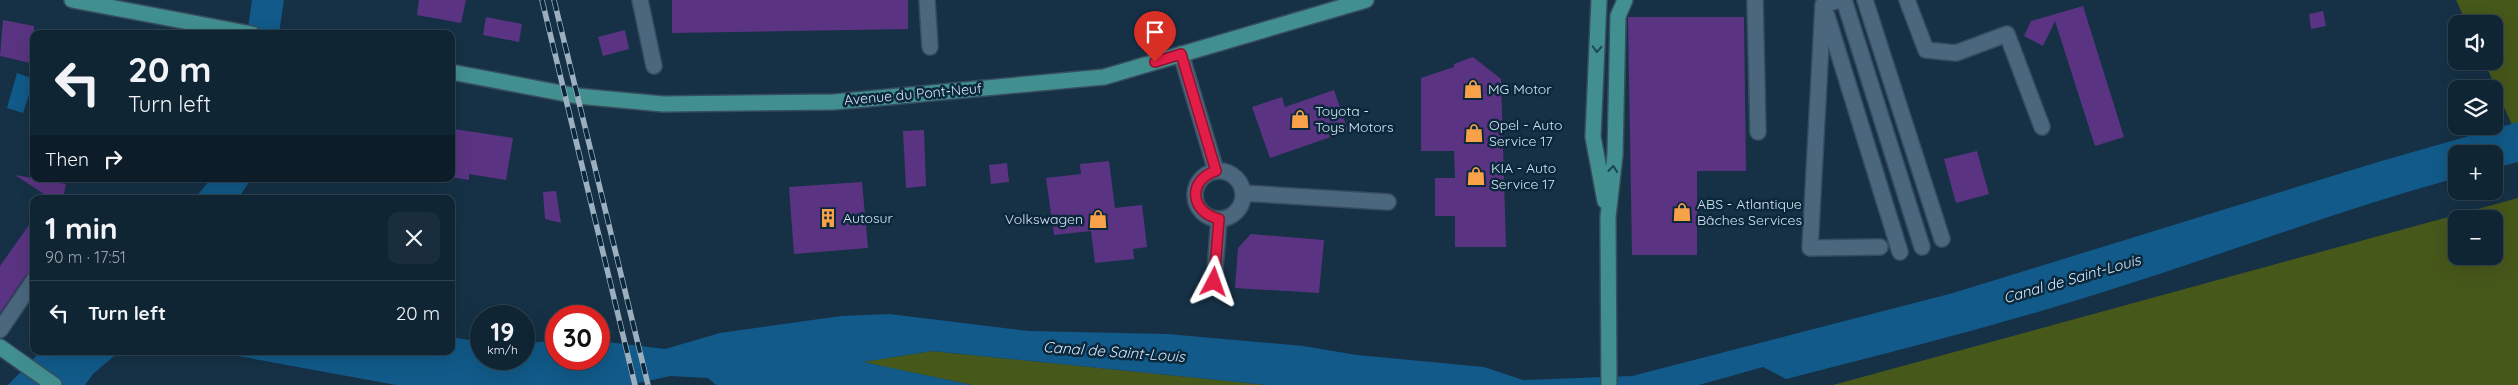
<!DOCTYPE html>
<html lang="en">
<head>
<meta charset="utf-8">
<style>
  body { margin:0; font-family:Quicksand,sans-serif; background:#192d3c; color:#f1f3f6; height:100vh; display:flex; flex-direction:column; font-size:19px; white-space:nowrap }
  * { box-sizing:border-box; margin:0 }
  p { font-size:16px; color:#9ca5ac }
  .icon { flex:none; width:28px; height:28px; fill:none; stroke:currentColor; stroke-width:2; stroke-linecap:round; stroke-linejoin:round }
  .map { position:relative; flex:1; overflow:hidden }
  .panel { position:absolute; left:30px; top:195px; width:425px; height:160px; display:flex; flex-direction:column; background:#102534; border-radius:10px; box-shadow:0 5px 20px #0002,0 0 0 1px #30424f }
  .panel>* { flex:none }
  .banner { position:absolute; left:30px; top:30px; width:425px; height:152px; border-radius:10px; box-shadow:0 5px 20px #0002,0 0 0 1px #30424f; background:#102534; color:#f1f3f6; overflow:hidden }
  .controls { position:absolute; left:2448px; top:15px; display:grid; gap:10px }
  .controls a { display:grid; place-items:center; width:55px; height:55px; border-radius:10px; background:#102534; box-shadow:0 5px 20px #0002,0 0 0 1px #30424f; font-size:25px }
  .speed { position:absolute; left:470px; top:305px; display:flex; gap:10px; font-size:25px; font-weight:700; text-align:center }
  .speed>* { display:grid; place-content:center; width:65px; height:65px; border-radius:50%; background:#102534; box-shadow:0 5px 20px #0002,0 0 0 1px #30424f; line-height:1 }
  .speed small { font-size:12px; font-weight:400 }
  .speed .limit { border:8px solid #d22; background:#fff; color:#111 }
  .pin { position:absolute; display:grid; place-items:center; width:42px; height:42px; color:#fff; margin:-51px -21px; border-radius:50% 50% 50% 0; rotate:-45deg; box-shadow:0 0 5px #0007 }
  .pin .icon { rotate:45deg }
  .me { position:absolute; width:55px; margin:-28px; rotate:4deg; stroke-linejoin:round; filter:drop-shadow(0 0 4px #0008) }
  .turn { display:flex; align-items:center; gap:18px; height:105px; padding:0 15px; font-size:22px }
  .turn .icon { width:65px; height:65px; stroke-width:2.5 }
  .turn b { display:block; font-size:35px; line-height:42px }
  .then { display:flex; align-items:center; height:48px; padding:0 15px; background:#0003; gap:10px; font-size:19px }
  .round { display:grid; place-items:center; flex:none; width:52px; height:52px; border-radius:10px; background:#192d3c }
  .headline { display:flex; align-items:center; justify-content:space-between; height:85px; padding:0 15px }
  h1 { font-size:30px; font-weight:700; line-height:38px }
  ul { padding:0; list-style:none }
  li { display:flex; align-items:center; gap:15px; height:65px; padding:0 15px; border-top:1px solid #30424f }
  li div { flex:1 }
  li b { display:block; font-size:19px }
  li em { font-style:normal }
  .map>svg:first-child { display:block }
  .green { fill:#47581b; fill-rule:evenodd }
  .water { fill:#115a89 }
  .building { fill:#5a3482 }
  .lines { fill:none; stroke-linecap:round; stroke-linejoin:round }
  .minor-casing { stroke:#374d5f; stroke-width:18 }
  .major-casing { stroke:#374d5f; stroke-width:18 }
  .minor { stroke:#4a677e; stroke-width:15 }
  .major { stroke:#428f90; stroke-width:15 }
  .rail-casing { stroke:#9cafbf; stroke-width:5.5 }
  .rail { stroke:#0b273b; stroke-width:4; stroke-dasharray:11; stroke-linecap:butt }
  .oneway { stroke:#1c4654 }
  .route-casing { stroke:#92132f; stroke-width:12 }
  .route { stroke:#e11d48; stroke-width:9 }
  .labels { text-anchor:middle; stroke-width:5; stroke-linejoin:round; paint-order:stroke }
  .poi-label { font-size:14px; fill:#d5e5f2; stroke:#0b273b; text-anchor:start }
  .street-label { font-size:14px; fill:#d5e5f2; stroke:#0b273b }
  .water-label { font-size:15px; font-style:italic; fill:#d3e7f8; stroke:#0b273b }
</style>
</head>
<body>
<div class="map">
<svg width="2518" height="385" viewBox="0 0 2518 385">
  <rect width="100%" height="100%" fill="#163146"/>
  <path class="green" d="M2456 0H2518V139L2484 61H2494V24H2467Z
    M2518 198V385H1833ZM2456 219H2494V256H2456Z
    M932 351 1268 385H972L862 362Z"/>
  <path class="water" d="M252 0H284L279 34H247Z
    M17 73 34 79 23 113 7 108Z
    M2518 122V162L2494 168V154H2456V178C2336 211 2219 256 2100 293 1996 326 1892 352 1786 379L1763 367 1699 385H1267L932 351 863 362 972 385H716L708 378 670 376 630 385H396L211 351H451V337L481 342V359H524V343L556 341V359H599V341L665 349 720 333 841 316 889 314 1029 331 1167 334 1303 346 1357 355 1484 367 1523 380 1632 376 1953 293 2378 162Z
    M211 179H251L238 199H194Z
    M41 351H120L93 374 85 385H8Z"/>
  <path class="building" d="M419 0H466L461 23 417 15Z
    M672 0H908V29L672 33Z
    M2083 6 2124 137 2095 146 2055 21 2043 46 2024 36 2031 21Z
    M2323 11 2326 26 2311 29 2309 14Z
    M486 17 522 24 519 42 483 35Z
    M1628 17H1744L1746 171H1697V255H1632Z
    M3 20 34 26V64L0 56Z
    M625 30 629 49 603 56 598 37Z
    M1473 57 1501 79 1506 247H1455V216H1435V178H1455L1454 151H1421V78L1454 67V64Z
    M1334 90 1348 131 1270 158 1252 107 1282 97 1285 107Z
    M454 129 513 138 506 180 469 174V180L451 177Z
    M924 130 926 186 906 188 903 131Z
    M1977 151 1989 194 1956 203 1944 159Z
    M1109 161 1115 208 1142 205 1147 247 1133 249 1134 259 1095 263 1091 231 1054 235 1046 178 1081 174 1080 164Z
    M1007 163 1009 182 991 184 989 165Z
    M15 175 66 184 63 199 47 196Z
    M862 182 868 248 794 254 789 187Z
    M556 191 561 223 545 219 543 192Z
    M34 218V271L26 275 0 313V266Z
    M1251 234 1324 240 1319 293 1235 288 1238 248Z"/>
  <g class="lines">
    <g class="minor-casing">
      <path id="minor" d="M640 0 654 66
        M927 0 930 47
        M1755 0 1758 132
        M1839 0 1823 5 1810 248 1880 247
        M1844 0 1922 247
        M1865 0 1942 239
        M1907 0 1926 50 1956 53 2007 34 2042 127
        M1827 16 1900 252
        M1181 54 1216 171
        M1195 195a24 24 0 1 1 48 0a24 24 0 1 1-48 0Z
        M1243 193 1388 202
        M1214 282 1219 219
        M0 330 34 280"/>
    </g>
    <g class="major-casing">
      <path id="major" d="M72 0 252 34
        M1599 0 1593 137 1605 201
        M451 72 577 96 663 104 834 102 1104 77 1366 0
        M0 347 54 385
        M1609 385 1608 217 1615 155 1618 16 1625 0"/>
    </g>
    <use href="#minor" class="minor"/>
    <use href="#major" class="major"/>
    <g class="rail-casing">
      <path id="rail" d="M542 0 635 385
        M554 0 648 385"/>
    </g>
    <use href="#rail" class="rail"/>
  </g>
  <defs><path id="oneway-chevron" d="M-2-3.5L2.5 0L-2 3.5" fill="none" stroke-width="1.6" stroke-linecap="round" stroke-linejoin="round" transform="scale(1.25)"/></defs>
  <g class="oneway">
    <use href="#oneway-chevron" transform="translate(1597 49) rotate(93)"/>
    <use href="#oneway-chevron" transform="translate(1613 169) rotate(-84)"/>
  </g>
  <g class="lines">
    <g class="route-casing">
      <path id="route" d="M1155 62 1181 54 1216 171C1187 180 1190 212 1219 219L1214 282"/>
    </g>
    <use href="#route" class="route"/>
  </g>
  <defs>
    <g id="shop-bare" transform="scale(1.5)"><path d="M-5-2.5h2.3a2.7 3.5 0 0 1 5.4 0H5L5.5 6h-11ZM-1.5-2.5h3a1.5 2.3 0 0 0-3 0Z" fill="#f7a149" stroke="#0b273b" stroke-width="2.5" paint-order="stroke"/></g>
    <g id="building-bare" transform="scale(1.5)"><path d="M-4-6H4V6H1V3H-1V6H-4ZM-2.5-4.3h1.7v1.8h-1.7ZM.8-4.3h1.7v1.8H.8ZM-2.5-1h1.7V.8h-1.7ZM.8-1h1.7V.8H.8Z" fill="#f7a149" stroke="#0b273b" stroke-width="2.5" paint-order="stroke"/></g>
  </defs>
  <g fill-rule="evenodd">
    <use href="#shop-bare" x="1473" y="89"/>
    <use href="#shop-bare" x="1300" y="119"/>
    <use href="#shop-bare" x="1474" y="133"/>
    <use href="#shop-bare" x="1476" y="176"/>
    <use href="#shop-bare" x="1682" y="212"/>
    <use href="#building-bare" x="828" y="218"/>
    <use href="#shop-bare" x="1098" y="219"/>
  </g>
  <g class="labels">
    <g class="poi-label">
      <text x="1488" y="94">MG Motor</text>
      <text x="1315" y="116">Toyota -<tspan x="1315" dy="16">Toys Motors</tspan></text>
      <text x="1489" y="130">Opel - Auto<tspan x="1489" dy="16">Service 17</tspan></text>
      <text x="1491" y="173">KIA - Auto<tspan x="1491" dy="16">Service 17</tspan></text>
      <text x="1697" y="209">ABS - Atlantique<tspan x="1697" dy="16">Bâches Services</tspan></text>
      <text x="843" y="223">Autosur</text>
      <text x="1083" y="224" text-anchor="end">Volkswagen</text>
    </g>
    <g class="street-label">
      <text transform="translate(913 94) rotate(-5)" y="5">Avenue du Pont-Neuf</text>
    </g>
    <g class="water-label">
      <text transform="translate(2072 279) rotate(-16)" y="5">Canal de Saint-Louis</text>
      <text transform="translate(1114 352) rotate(4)" y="5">Canal de Saint-Louis</text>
    </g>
  </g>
</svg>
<div class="controls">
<a><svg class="icon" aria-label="sound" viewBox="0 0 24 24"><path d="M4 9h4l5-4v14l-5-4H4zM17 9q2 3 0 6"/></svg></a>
<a><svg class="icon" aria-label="layers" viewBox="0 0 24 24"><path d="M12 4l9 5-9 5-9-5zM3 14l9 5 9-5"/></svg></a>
<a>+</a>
<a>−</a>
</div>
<div class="speed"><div>19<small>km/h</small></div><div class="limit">30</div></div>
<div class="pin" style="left:1155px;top:62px;background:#d93025"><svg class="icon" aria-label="arrive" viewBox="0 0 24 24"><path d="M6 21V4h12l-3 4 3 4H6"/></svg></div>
<svg class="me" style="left:1214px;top:282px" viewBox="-20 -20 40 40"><path d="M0-17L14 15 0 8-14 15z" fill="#e11d48" stroke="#fff" stroke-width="4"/></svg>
<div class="banner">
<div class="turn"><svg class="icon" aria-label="left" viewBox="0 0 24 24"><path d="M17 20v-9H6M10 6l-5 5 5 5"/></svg><div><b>20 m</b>Turn left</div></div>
<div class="then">Then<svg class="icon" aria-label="right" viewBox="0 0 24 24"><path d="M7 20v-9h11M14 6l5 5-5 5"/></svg></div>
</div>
<section class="panel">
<div class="headline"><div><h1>1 min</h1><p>90 m · 17:51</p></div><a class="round"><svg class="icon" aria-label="close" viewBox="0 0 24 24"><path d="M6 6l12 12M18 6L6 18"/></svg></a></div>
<ul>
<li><svg class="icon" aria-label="left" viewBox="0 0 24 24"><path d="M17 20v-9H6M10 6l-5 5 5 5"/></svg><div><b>Turn left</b></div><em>20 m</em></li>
</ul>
</section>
</div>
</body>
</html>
